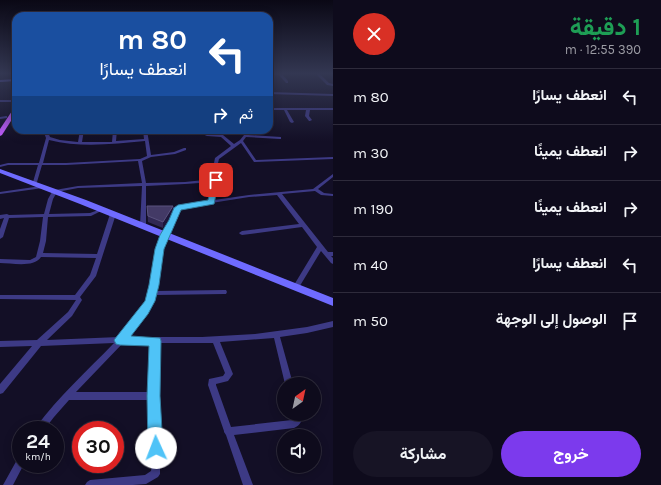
<!DOCTYPE html>
<html lang="ar">
<head>
<meta charset="utf-8">
<style>
  body { margin:0; font-family:Karla,Vazirmatn,sans-serif; background:#171425; color:#f1f3f6; direction:rtl; height:100vh; display:flex; flex-direction:column; font-size:15px; white-space:nowrap }
  * { box-sizing:border-box; margin:0 }
  p { font-size:13px; color:#9b9ba3 }
  .icon { flex:none; width:22px; height:22px; fill:none; stroke:currentColor; stroke-width:2; stroke-linecap:round; stroke-linejoin:round }
  .map { position:relative; flex:1; overflow:hidden; direction:ltr }
  .drawer { display:flex; flex-direction:column; background:#0e0b1c; width:328px }
  .drawer>* { flex:none }
  .top-card { position:absolute; left:12px; top:12px; width:261px; height:122px; border-radius:12px; box-shadow:0 2px 10px #0003,0 0 0 1px #2e2b3b; direction:rtl; background:#1a4fa0; color:#fff; overflow:hidden }
  .needle { width:26px; rotate:33deg }
  .fabs { position:absolute; left:277px; top:377px; display:grid; gap:8px }
  .fabs a { display:grid; place-items:center; width:44px; height:44px; border-radius:50%; background:#0e0b1c; box-shadow:0 2px 10px #0003,0 0 0 1px #2e2b3b; font-size:20px }
  .speed { position:absolute; left:12px; top:421px; display:flex; gap:8px; font-size:20px; font-weight:700; text-align:center }
  .speed>* { display:grid; place-content:center; width:52px; height:52px; border-radius:50%; background:#0e0b1c; box-shadow:0 2px 10px #0003,0 0 0 1px #2e2b3b; line-height:1 }
  .speed small { font-size:10px; font-weight:400 }
  .speed .limit { border:6px solid #d22; background:#fff; color:#111 }
  .pin { position:absolute; display:grid; place-items:center; width:34px; height:34px; color:#fff; margin:-17px; border-radius:8px; box-shadow:0 2px 6px #0006 }
  .me { position:absolute; width:44px; margin:-22px; rotate:358deg; stroke-linejoin:round; filter:drop-shadow(0 0 3px #0008) }
  .turn { display:flex; align-items:center; gap:14px; height:84px; padding:0 20px; font-size:18px }
  .turn .icon { width:52px; height:52px; stroke-width:2.5 }
  .turn b { display:block; font-size:28px; line-height:34px }
  .then { display:flex; align-items:center; height:38px; padding:0 20px; background:#0003; gap:8px; font-size:15px }
  .round { display:grid; place-items:center; flex:none; width:42px; height:42px; border-radius:21px; background:#171425 }
  .summary { display:flex; align-items:center; justify-content:space-between; height:68px; padding:0 20px }
  h1 { font-size:24px; font-weight:700; line-height:30px; color:#1e9e55 }
  .button { display:flex; gap:8px; margin-top:auto; padding:8px 20px }
  .button a { flex:1; height:46px; border-radius:24px; background:#7c3aed; color:#fff; font-size:16px; font-weight:700; line-height:46px; text-align:center }
  .button a+a { background:#171425; color:#f1f3f6 }
  ul { padding:0; list-style:none }
  li { display:flex; align-items:center; gap:12px; height:56px; padding:0 20px; border-top:1px solid #2e2b3b }
  li div { flex:1 }
  li b { display:block; font-size:15px }
  li em { font-style:normal }
  main { display:flex; flex:1; min-height:0 }
  .map>svg:first-child { display:block }
  .lines { fill:none; stroke-linecap:round; stroke-linejoin:round }
  .minor { fill:#3d3a85; fill-rule:evenodd }
  .tertiary { fill:#3d3a85; fill-rule:evenodd }
  .secondary { fill:#6f6bff; fill-rule:evenodd }
  .primary { fill:#c25bff; fill-rule:evenodd }
  .wall { fill:#312854 }
  .shaded-wall { fill:#1d163a }
  .building { fill:#433a66; stroke:#5a527e }
  .route { fill:#4fc3f7; stroke:#337fa1 }
</style>
</head>
<body>
<main>
<section class="drawer">
<div class="summary"><div><h1>1 دقيقة</h1><p>390 m · 12:55</p></div><a class="round" style="background:#d93025;color:#fff"><svg class="icon" aria-label="close" viewBox="0 0 24 24"><path d="M6 6l12 12M18 6L6 18"/></svg></a></div>
<ul>
<li><svg class="icon" aria-label="left" viewBox="0 0 24 24"><path d="M17 20v-9H6M10 6l-5 5 5 5"/></svg><div><b>انعطف يسارًا</b></div><em>80 m</em></li>
<li><svg class="icon" aria-label="right" viewBox="0 0 24 24"><path d="M7 20v-9h11M14 6l5 5-5 5"/></svg><div><b>انعطف يمينًا</b></div><em>30 m</em></li>
<li><svg class="icon" aria-label="right" viewBox="0 0 24 24"><path d="M7 20v-9h11M14 6l5 5-5 5"/></svg><div><b>انعطف يمينًا</b></div><em>190 m</em></li>
<li><svg class="icon" aria-label="left" viewBox="0 0 24 24"><path d="M17 20v-9H6M10 6l-5 5 5 5"/></svg><div><b>انعطف يسارًا</b></div><em>40 m</em></li>
<li><svg class="icon" aria-label="arrive" viewBox="0 0 24 24"><path d="M6 21V4h12l-3 4 3 4H6"/></svg><div><b>الوصول إلى الوجهة</b></div><em>50 m</em></li>
</ul>
<div class="button"><a>خروج</a><a>مشاركة</a></div>
</section>
<div class="map">
<svg width="333" height="485" viewBox="0 0 333 485">
  <rect width="100%" height="100%" fill="#130f26"/>
  <g class="lines">
    <path class="minor" d="M279 73H281L288 81V83H286L279 75Z
      M317 73H319L329 83 333 84V86L327 85 317 75Z
      M269 92 333 94V96L269 94Z
      M0 100H16V102H0Z
      M269 108H333V110H310L309 116 312 120 310 121H309L305 116 306 110H287L294 122 292 123 290 122 284 110H269Z
      M6 116H7V118L0 119V117Z
      M43 130H47L50 137 60 140 78 142 80 130H84L82 142H112L113 130H117L116 141 144 139 143 130H147L151 155 174 152 184 148H186V150L175 154 151 157 142 161 146 183 185 182 214 179V163L215 158 231 146 221 137 207 136 200 133V131H202L208 134 223 135 234 144 240 140 248 130H252L248 135 281 137V139H280L246 137 243 141 256 160 333 157V159L255 162H254L241 143 219 159 218 163 219 177 214 200 249 195 313 189 333 174V177L318 189 324 193 333 194V196L321 195 315 191 282 194 328 252H333V256H331L333 258V264L331 263 321 251 298 289H294L293 287 294 285 317 247 302 227 242 235 240 234 239 233 242 231 299 224 277 195 249 197 180 208 166 238 162 249 156 291 224 290H226L227 292 226 294H224L155 295C149 311 139 324 128 337H202L255 334 307 327 333 321V327L307 333 280 337 293 384H285L274 338 220 342 233 374 228 381 216 384V385L231 427 292 420 294 418V414H302C302 421 301 425 294 428L234 435 253 485H243L226 435 224 432V431L208 385 209 379 223 376 225 373 213 343H159L158 396 160 461V474L158 477 146 484 133 485H85L87 482 90 480 145 475 151 471 152 461 150 400H69L54 417 44 430H35L36 427C59 396 87 371 114 343L41 346 3 393 0 394V384L32 346 0 347V341L37 340 68 312 76 300 0 299V295H75L90 275 96 258 41 257C34 268 12 263 0 263V259L30 260 36 257 40 241 43 217 9 218 3 237 0 239V229L4 218 0 219V215L7 214 9 215 44 214 48 199 53 190H55L78 186 142 183 138 161 66 165H42L37 182 35 183 33 182 38 165H8L0 167V165L8 163H39L46 138ZM49 140C81 148 113 144 145 141L147 156 140 159 66 163H43ZM214 182 209 201 174 207 172 208V209H175C169 223 160 234 156 248 153 261 153 275 150 288 146 308 132 322 119 337L47 340 72 316 82 300 80 297 96 276 116 214 113 212 110 214 97 254 43 253 46 241 48 217 91 216 103 210 101 209 90 213 49 214 53 199 57 192 78 188 142 186 140 226 143 228 146 226V186L185 184ZM123 343H152L150 392H76Z
      M41 186H43V188L0 194V192Z
      M21 457V464H24L13 485H3L18 458Z"/>
    <path class="tertiary" d="M269 73H323L269 75Z"/>
    <path class="secondary" d="M16 79V81L0 82V80Z
      M0 169 86 200 333 298V306L80 204 0 173Z"/>
    <path class="primary" d="M16 107V113L2 135 0 136V129L14 108Z"/>
  </g>
  <path class="wall" d="M147 206 173 212 163 228 148 222Z"/>
  <path class="shaded-wall" d="M173 206V212L163 228V222Z"/>
  <path class="building" d="M147 206H173L163 222 148 216Z"/>
  <linearGradient id="sky" x2="0" y2="1"><stop stop-color="#0a0815"/><stop offset="0.52" stop-color="#333752"/><stop offset="1" stop-color="#333752" stop-opacity="0"/></linearGradient>
  <rect width="333" height="141" fill="url(#sky)"/>
  <path class="route" d="M213 178H218L219 180 214 204 181 210 164 249 159 285 155 301 148 314 131 336 160 338 161 341 160 396 163 448 161 453 156 455 150 453 148 448 147 396 149 346 120 345 116 344 114 340 145 301 149 285 155 249 160 235 169 220 174 208 178 205 208 200Z"/>
</svg>
<div class="fabs">
<a><svg class="needle" viewBox="-14 -14 28 28"><path d="M0-13l5 13h-10z" fill="#e53935"/><path d="M0 13l5-13h-10z" fill="#9b9ba3"/></svg></a>
<a><svg class="icon" aria-label="sound" viewBox="0 0 24 24"><path d="M4 9h4l5-4v14l-5-4H4zM17 9q2 3 0 6"/></svg></a>
</div>
<div class="speed"><div>24<small>km/h</small></div><div class="limit">30</div></div>
<div class="pin" style="left:216px;top:180px;background:#d93025"><svg class="icon" aria-label="arrive" viewBox="0 0 24 24"><path d="M6 21V4h12l-3 4 3 4H6"/></svg></div>
<svg class="me" style="left:156px;top:448px" viewBox="-20 -20 40 40"><circle r="19" fill="#fff"/><path d="M0-13L10 11 0 6-10 11z" fill="#4fc3f7"/></svg>
<div class="top-card">
<div class="turn"><svg class="icon" aria-label="left" viewBox="0 0 24 24"><path d="M17 20v-9H6M10 6l-5 5 5 5"/></svg><div><b>80 m</b>انعطف يسارًا</div></div>
<div class="then">ثم<svg class="icon" aria-label="right" viewBox="0 0 24 24"><path d="M7 20v-9h11M14 6l5 5-5 5"/></svg></div>
</div>
</div>
</main>
</body>
</html>
